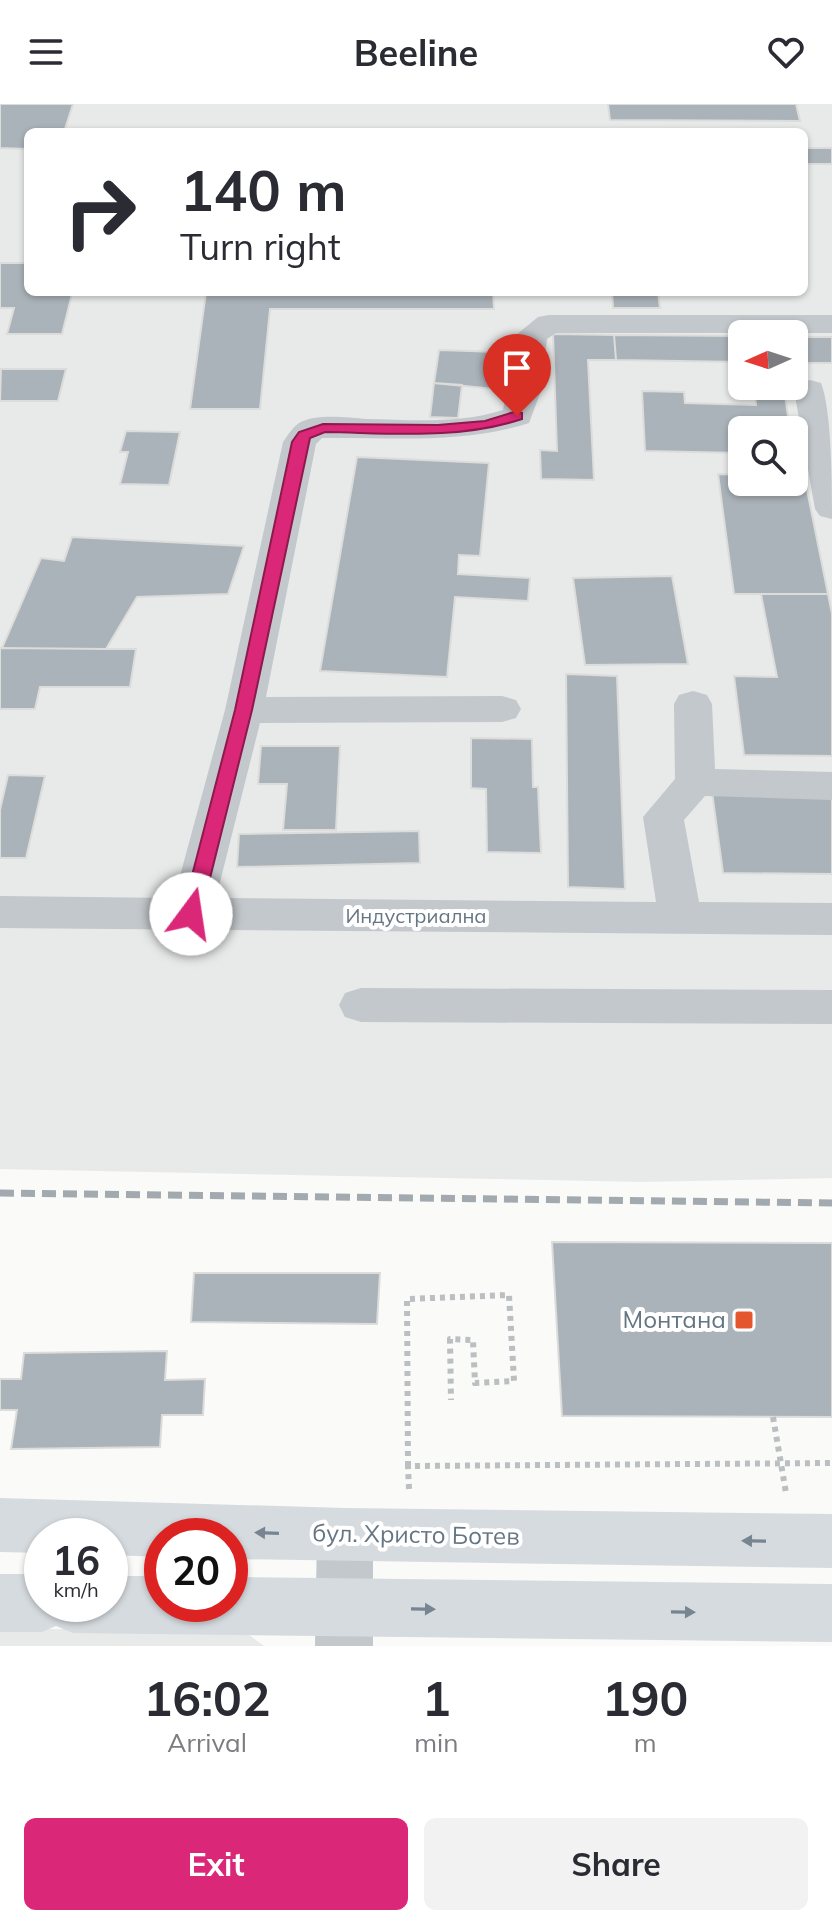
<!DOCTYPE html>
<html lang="en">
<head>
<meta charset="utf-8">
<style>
  body { margin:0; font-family:Mulish,sans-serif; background:#f2f2f3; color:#2b2b33; height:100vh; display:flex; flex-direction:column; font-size:30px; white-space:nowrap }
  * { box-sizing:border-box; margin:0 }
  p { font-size:26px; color:#7c7c81 }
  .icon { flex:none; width:44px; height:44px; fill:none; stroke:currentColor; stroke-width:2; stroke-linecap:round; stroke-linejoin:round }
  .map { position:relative; height:1542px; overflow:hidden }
  .details { display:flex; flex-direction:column; background:#fff; flex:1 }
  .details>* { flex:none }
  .guide { position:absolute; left:24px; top:24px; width:784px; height:168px; border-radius:12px; box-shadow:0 2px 6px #0004; background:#fff; color:#2b2b33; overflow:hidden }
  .needle { width:52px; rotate:267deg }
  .controls { position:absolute; left:728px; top:216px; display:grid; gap:16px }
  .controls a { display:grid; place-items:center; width:80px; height:80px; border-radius:12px; background:#fff; box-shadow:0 2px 6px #0004; font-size:40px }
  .speed { position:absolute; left:24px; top:1414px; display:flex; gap:16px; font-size:40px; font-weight:700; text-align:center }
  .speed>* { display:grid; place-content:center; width:104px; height:104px; border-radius:50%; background:#fff; box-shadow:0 2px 6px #0004; line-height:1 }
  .speed small { font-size:20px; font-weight:400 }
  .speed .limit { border:12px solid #d22; background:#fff; color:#111 }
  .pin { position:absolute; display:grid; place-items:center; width:68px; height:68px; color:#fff; margin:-82px -34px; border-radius:50% 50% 50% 0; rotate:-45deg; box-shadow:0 0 8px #0007 }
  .pin .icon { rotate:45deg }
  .me { position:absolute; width:88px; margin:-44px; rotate:14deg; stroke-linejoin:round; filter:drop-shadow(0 0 6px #0008) }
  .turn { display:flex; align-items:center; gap:28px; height:168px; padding:0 24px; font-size:36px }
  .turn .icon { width:104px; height:104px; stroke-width:2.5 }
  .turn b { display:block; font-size:56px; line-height:68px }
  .eta { display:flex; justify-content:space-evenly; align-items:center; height:136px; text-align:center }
  .eta b { font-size:48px; font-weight:700; line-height:56px }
  .primary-button { display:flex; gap:16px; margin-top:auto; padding:16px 24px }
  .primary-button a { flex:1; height:92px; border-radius:12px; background:#db2777; color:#fff; font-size:32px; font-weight:700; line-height:92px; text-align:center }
  .primary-button a+a { background:#f2f2f3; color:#2b2b33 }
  header { display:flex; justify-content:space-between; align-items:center; height:104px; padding:0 24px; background:#fff; font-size:36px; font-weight:700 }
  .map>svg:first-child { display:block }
  .built { fill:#e8e9e9; fill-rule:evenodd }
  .building { fill:#aab3b9; stroke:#dcdcda; stroke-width:2 }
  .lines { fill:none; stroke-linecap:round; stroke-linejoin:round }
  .path { stroke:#bbbfc2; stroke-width:6; stroke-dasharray:5 5; stroke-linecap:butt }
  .minor { fill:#c3c8cc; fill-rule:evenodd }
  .major { fill:#d6dbdf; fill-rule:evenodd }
  .rail { stroke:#a2aab0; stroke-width:7; stroke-dasharray:14 7; stroke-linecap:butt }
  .oneway { fill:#768591 }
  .route { fill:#db2777; stroke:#8e194d; stroke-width:2 }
  .poi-dot { fill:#e4572e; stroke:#fff; stroke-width:3 }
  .labels { text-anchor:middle; stroke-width:8; stroke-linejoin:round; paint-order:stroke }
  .street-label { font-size:20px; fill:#657683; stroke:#fff }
  .near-poi-label { font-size:24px; fill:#657683; stroke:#fff; text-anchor:end }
  .near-street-label { font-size:24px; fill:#657683; stroke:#fff }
</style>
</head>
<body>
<header><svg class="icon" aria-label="menu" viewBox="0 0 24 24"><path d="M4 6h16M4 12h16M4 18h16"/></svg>Beeline<svg class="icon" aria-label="heart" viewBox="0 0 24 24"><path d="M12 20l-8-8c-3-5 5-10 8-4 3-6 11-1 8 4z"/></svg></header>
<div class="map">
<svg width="832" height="1542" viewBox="0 0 832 1542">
  <rect width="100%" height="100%" fill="#fafaf8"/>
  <path class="built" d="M0 0H832V1074L641 1078 0 1065ZM28 28H804V188H28ZM742 230H794V282H742ZM742 326H794V378H742Z
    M0 1525H241L264 1542H0Z"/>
  <path class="building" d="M0 0H73L64 28H28V45L0 44Z
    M608 0H796L800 17 610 16Z
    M804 44H832V60H804Z
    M0 159H28V188L72 190 62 230H7L14 204H0Z
    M206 188H493L494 205H270L260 305H190Z
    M612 188H658L660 204H613Z
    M553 230 614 231 616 256H588L594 376 541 375 540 346 557 347Z
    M614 231 742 232V258L616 256Z
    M794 233H832V259H794Z
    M439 246 498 248 495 285 434 279Z
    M1 265H66L58 297H0Z
    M434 279 462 281 458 314 430 313Z
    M642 287 684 288 685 299 756 301 755 290 785 291 790 326H742V349L645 347Z
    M126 327 180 328 169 381 120 380 128 348H120Z
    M357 353 489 359 480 452 459 451 458 470 530 474 528 497 455 493 447 573 320 567Z
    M718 370 742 371V378H794V371H804L828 490H734Z
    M72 433 244 442 228 490 137 493 106 545 2 544 41 454 64 457Z
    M672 472 688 560 585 561 573 474Z
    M761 490H828L832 510V652L744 651 734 572 777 573Z
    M0 544 106 545H136L130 583H40L35 605H0Z
    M566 570 617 572 625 785 568 783Z
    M471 634 532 635 533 683H538L541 749 487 748 486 685 471 684Z
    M261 642H340L336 726H283L287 680H258Z
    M8 671 45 672 26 754H0V706Z
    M712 688 832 689V770L723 769Z
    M419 727 420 759 237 763 239 730Z
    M552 1138 832 1139V1313L562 1312Z
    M194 1169H380L377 1220 191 1218Z
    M167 1247 165 1276 205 1275 203 1311H162L160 1343 11 1345 17 1306H0V1275H21L24 1249Z"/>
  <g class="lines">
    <path class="path" d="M773 1313 786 1389
      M408 1362 407 1195 509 1191 514 1277 475 1279 473 1236 450 1235 451 1296
      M409 1385 408 1362 832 1359"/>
    <path class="minor" d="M549 211H832V229H556L547 235 541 287 529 319C460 341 393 333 322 334L316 340 266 593 502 592 516 596 521 605 516 614 502 618 260 619 216 794 656 798 643 713 675 675 674 600 679 591 693 587 707 591 712 600 715 665 832 668V696L705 692 684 716 699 798 832 799V831L0 824V792L174 794 225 606 283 338C287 332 293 323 299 319 317 309 348 314 367 315 412 316 459 320 503 306L516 231 538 213Z
      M810 276 821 279C832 307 832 381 832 415L820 412 815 405 794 286 799 279Z
      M361 884 832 886V920L361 918 345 913 339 901 345 889Z
      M345 1405 364 1413 373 1431V1542H315L317 1431 326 1413Z"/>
    <path class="major" d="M0 1394 345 1404 832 1410V1464L230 1455V1432H162V1453L110 1451V1432H42V1449L0 1448Z
      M0 1470H42V1500H110V1472H162V1500H230V1473L832 1480V1538L73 1529 56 1522 42 1528H0Z"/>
    <path class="rail" d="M0 1089 832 1099"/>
  </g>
  <defs><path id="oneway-solid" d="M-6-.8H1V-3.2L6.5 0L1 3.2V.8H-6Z" transform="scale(2)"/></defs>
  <g class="oneway">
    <use href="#oneway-solid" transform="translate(267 1429) rotate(-178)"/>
    <use href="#oneway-solid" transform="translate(754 1437) rotate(-179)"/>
    <use href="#oneway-solid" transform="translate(423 1505) rotate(1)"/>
    <use href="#oneway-solid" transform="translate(683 1508) rotate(1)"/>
  </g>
  <path class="route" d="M517 307 522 309V315C458 336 391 329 325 328L310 334 252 606 201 810 198 815H185L182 810 235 606 292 338 299 328 323 320 438 321 485 317Z"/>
  <rect class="poi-dot" x="734" y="1206" width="20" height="20" rx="4"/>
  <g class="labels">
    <g class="street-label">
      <text x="416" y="819">Индустриална</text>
    </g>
    <g class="near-poi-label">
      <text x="726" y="1224">Монтана</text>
    </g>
    <g class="near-street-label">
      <text transform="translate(416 1431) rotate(1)" y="8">бул. Христо Ботев</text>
    </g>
  </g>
</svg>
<div class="controls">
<a><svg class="needle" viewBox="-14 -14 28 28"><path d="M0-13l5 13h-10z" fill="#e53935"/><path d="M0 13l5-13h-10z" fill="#7c7c81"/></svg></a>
<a><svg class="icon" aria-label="search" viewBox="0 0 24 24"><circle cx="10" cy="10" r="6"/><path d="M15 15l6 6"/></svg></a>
</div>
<div class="speed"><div>16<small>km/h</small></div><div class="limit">20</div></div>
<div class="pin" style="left:517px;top:312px;background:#d93025"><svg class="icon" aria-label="arrive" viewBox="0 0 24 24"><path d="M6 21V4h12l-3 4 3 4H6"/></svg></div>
<svg class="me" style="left:191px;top:810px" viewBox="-20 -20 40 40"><circle r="19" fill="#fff"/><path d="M0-13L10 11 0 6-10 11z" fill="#db2777"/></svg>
<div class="guide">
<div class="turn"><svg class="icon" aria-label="right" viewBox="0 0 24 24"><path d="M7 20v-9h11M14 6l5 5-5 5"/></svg><div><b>140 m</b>Turn right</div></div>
</div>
</div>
<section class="details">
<div class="eta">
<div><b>16:02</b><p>Arrival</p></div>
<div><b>1</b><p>min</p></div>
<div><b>190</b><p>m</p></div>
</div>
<div class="primary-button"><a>Exit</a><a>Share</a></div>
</section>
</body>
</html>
